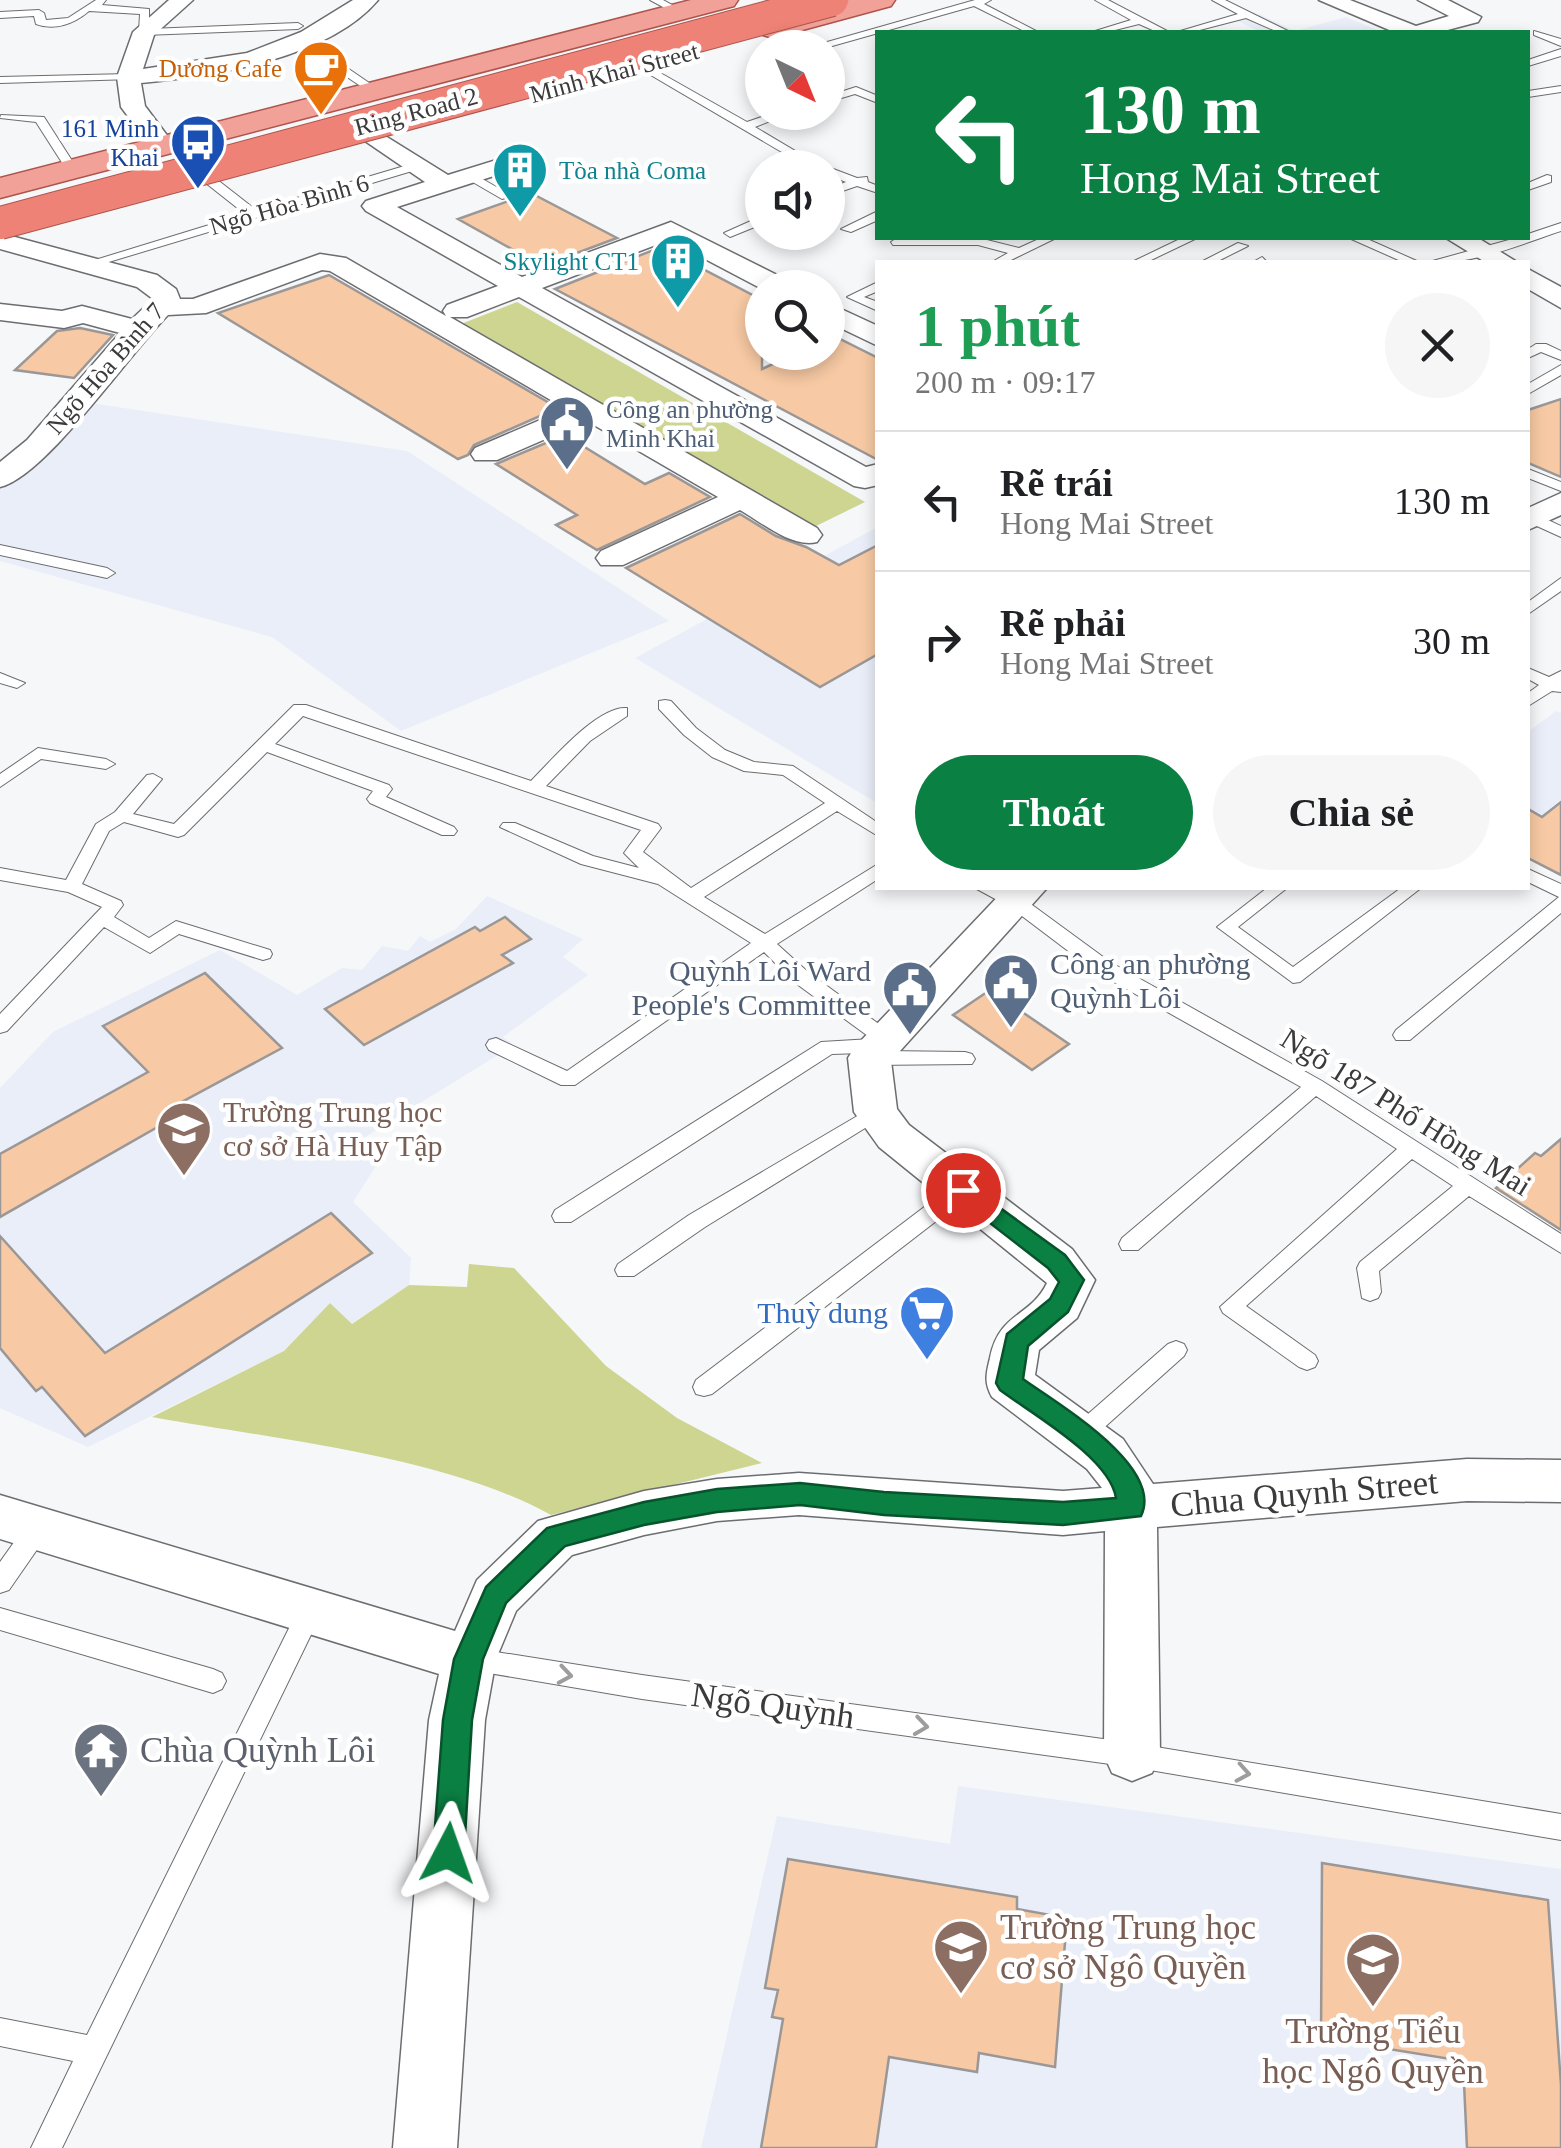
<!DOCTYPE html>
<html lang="vi">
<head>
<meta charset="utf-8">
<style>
  body { margin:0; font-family:Georgia,serif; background:#f6f6f6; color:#202124; height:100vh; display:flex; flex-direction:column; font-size:38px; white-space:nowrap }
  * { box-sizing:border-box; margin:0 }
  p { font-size:32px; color:#757577 }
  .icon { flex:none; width:55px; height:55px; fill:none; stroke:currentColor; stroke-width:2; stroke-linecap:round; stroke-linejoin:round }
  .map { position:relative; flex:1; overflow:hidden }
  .details { position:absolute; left:875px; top:260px; width:655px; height:630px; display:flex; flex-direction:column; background:#fff; border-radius:0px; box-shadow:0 5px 15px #0003 }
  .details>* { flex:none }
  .hud { position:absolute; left:875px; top:30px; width:655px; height:210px; border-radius:0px; box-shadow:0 5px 15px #0003; background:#0b8043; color:#fff; overflow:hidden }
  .needle { width:65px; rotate:137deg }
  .fabs { position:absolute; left:745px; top:30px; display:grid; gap:20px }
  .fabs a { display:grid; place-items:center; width:100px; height:100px; border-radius:50%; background:#fff; box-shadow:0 5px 15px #0003; font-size:50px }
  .pin { position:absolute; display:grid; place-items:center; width:85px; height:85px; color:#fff; margin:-42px; border:5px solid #fff; border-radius:50%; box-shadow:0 2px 10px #0007 }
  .me { position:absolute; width:110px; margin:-55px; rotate:4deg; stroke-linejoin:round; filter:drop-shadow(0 0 8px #0008) }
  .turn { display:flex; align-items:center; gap:35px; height:210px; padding:0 40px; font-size:45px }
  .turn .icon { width:130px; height:130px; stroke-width:2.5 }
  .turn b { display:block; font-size:70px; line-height:85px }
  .round { display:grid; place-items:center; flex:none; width:105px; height:105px; border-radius:52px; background:#f6f6f6 }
  .head { display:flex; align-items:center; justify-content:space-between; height:170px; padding:0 40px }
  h1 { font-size:60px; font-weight:600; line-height:75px; color:#1e9e55 }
  .cta { display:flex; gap:20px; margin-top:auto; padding:20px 40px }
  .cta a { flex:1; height:115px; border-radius:60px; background:#0b8043; color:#fff; font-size:40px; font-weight:600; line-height:115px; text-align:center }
  .cta a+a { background:#f6f6f6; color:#202124 }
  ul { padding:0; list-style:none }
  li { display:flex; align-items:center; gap:30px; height:140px; padding:0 40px; border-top:2px solid #e0e0e0 }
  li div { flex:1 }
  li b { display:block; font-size:38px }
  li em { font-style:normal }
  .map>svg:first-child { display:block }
  .built { fill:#eaeef8 }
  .green { fill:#cdd591 }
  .building { fill:#f7c9a4; stroke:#9a9796; stroke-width:2.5 }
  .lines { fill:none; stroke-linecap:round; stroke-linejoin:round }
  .service-casing { stroke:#6c6d70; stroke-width:2 }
  .minor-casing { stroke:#6c6d70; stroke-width:3 }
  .primary-casing { stroke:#ad544c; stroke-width:3 }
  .service { fill:#fff; fill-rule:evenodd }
  .minor { fill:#fff; fill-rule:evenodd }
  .primary { fill:#f2a198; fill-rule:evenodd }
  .trunk-bridge-casing { stroke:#ad544c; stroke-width:34; stroke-linecap:butt }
  .trunk-bridge { stroke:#ee8276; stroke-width:32 }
  .oneway { stroke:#9d9d9e }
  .route { fill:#0b8043; stroke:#07532c; stroke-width:2.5 }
  .labels { text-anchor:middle; stroke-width:9; stroke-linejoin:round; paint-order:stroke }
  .far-food-label { font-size:25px; fill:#c56008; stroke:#fff; text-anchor:end }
  .far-street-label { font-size:25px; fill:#3b3b3c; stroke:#fff }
  .far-transit-label { font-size:25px; fill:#164399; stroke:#fff; text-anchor:end }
  .far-culture-label { font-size:25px; fill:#0d838f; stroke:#fff; text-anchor:start }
  .far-service-label { font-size:25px; fill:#4e5e75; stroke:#fff; text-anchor:start }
  .service-label { font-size:30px; fill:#4e5e75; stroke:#fff; text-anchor:start }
  .education-label { font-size:30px; fill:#785e54; stroke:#fff; text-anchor:start }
  .street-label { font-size:30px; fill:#3b3b3c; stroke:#fff }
  .shop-label { font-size:30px; fill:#366cbe; stroke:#fff; text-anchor:end }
  .near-street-label { font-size:35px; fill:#3b3b3c; stroke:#fff }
  .near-worship-label { font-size:35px; fill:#5b616d; stroke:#fff; text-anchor:start }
  .near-education-label { font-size:35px; fill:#785e54; stroke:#fff; text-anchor:start }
</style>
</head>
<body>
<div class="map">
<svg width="1561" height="2148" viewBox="0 0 1561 2148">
  <rect width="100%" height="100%" fill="#f6f7f9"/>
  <path class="built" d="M1259 14 1295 31 1346 17 1382 32H1260L1236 20Z
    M84 402 407 451 669 621 401 731 272 637 0 561V478Z
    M874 529 877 531V803L635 658Z
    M1556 711 1561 713V875L1528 858V732Z
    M487 896 583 939 563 957 588 975 503 1037 514 1045 365 1137 383 1155 353 1202 411 1258 409 1285 351 1324 330 1303 284 1351 88 1447 0 1408V1088L53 1032 220 950 297 995 342 968 362 970 382 946 408 951 420 936 430 942 456 929Z
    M958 1786 1561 1869V2148H701L777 1816 950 1844Z"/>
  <path class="green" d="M517 302 865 502 812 528 461 324Z
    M469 1264 514 1268 606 1366 677 1418 762 1463 551 1515C445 1456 273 1439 152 1417L284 1351 330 1303 352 1324 409 1285 467 1287Z"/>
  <path class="building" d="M531 193 617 238 542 266 458 219Z
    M661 247 762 300V369L799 352H828V333L878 358V460L555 289Z
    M329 275 558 408 474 445 468 455 458 459 218 313Z
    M80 328 113 335 74 378 15 370 57 331Z
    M1561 399V477L1528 463V410Z
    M565 435 645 484 669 473 710 497 597 550 556 525 577 515 496 464Z
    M740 514 776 536 806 547 839 565 878 545V654L820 687 626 568Z
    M1561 802V875L1528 858V809L1542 817Z
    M505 917 531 939 502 955 513 963 364 1045 325 1009 475 927 480 931Z
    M205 973 282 1048 167 1110 175 1117 0 1217V1154L148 1072 103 1026Z
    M990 990 1069 1044 1032 1070 953 1015Z
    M1561 1139V1230L1496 1188 1535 1153 1541 1156Z
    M331 1213 372 1253 85 1436 42 1387 36 1391 0 1348V1236L105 1353Z
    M788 1859 1017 1897V1909L1067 1918 1055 2067 979 2053 977 2072 889 2057 876 2148H761L783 2019 772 2017 778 1990 765 1988Z
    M1322 1863 1548 1900 1561 2085V2148H1467L1463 2061 1321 2038Z"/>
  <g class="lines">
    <g class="service-casing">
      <path id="service" d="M96 0H106L102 5 149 9V29L298 23 303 26 298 29 144 35 139 32 140 14 89 11C74 24 54 31 36 24L34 16 0 18V12L39 10 44 13 46 20 68 18Z
        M650 0H663L685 12 676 14Z
        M975 0H991L984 4 1038 32H1026L974 6 825 48H806Z
        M1095 0H1108L1169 32H1157L1139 24 1107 32H1092L1131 20Z
        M1212 0H1225L1290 32H1278L1246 18 1192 32H1177L1238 14Z
        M1534 31 1561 39V46L1534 35Z
        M1561 49V56L1528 66V60Z
        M310 56 343 65 381 91 371 93 335 69 306 61 305 59Z
        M641 62 747 122 776 112H793L755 127 824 168H809L637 67 636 65Z
        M129 74 133 75V79L0 83V77Z
        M1561 86V92L1528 97V91Z
        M856 87 878 96V103L855 94 828 102V96Z
        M1 115 44 117 78 170 76 172H68L36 122 0 118Z
        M418 162 424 166 422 168 92 267 82 264 245 214 207 184V178H215L256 210Z
        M828 167 857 178 867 177 868 182 878 186V193L857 186 828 196V189L846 182 828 175Z
        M464 173H472L512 196 502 199 464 177Z
        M1547 175 1551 176V182L1528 190V183Z
        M878 211V220L851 232 841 229Z
        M762 216V224L730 237 724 233Z
        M1561 223V231C1519 245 1473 265 1429 262L1516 238H1528V234Z
        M897 238H979L1019 248 1041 238H1056L1007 262H992L1008 253 978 245H893L891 242Z
        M1182 238H1197L1147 262H1132Z
        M1349 238H1365L1419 262H1403Z
        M1238 243 1248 246 1216 262H1201Z
        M1262 257 1267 262H1253Z
        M878 282V291L864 297 878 302V311L847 297Z
        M1536 344H1546L1561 351V360L1541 352 1528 358V349Z
        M1561 365V375L1528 394V384Z
        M1528 469 1561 482V491L1528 478Z
        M1528 515H1537L1561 526V537L1528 522Z
        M0 545 107 568 115 573 107 578 0 555Z
        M1561 578V591L1528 614V602Z
        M1528 668 1549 677 1561 671V692L1552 691 1528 706V693L1539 685 1528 679Z
        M0 673 25 683 17 688 0 683Z
        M665 700 671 701 696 728 725 750 754 762 793 766 878 823V836L837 811 704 897 765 934 878 864V879L777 944 808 972 891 1033 894 1038 884 1051 965 1052 972 1054 975 1059 972 1064 869 1065 862 1063 859 1058 862 1053 832 1054 571 1222H555L552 1216 555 1210 821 1042 872 1039 794 982 764 952 575 1085H561L489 1050 486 1045 489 1040 496 1038 567 1071 751 943 658 884 581 864 500 827 503 823H515L593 856 639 868 624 853 641 830 303 716 275 744 389 785 392 789 386 797 454 827 457 831 454 835H442L370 803 367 799 373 791 267 752 184 835 178 837 124 822 109 831 82 884 121 901 123 905 114 917 149 938 176 921 270 950 272 954 270 958 263 960 179 934 150 953 104 927 7 1031 0 1033V1014L102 907 68 892 0 880V868L66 880 96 824 115 812 147 775 153 774 162 779 133 814 174 824 294 705H306L531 781C551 761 598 705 627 708V716L590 741 546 786 658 824 661 828 643 852 691 888 825 803 783 775 744 771 712 757 684 735 659 709V701Z
        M38 748 106 759 115 764 106 769 41 759 0 787V774Z
        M1528 869 1561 884V913L1410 1040H1396L1393 1035 1396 1030 1559 897 1528 882Z
        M975 888H999L1024 899 1110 962 1322 1081 1561 1234V1253L1469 1196 1379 1271 1381 1292 1378 1298 1370 1301 1362 1298 1357 1268 1360 1262 1453 1186 1412 1159 1246 1306 1315 1355 1318 1361 1315 1367 1307 1370 1299 1367 1223 1313 1220 1307 1397 1149 1316 1096 1138 1250H1122L1119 1244 1122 1238 1301 1087 1096 972 1010 907Z
        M1267 888H1287L1238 927 1293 967 1401 888H1421L1300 982 1293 983 1217 927Z
        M876 1105 886 1112 883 1117 705 1227 634 1276H618L615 1270 618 1264 689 1215Z
        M963 1181 970 1183 974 1189 970 1195 712 1394 704 1396 696 1394 693 1387 696 1380 956 1183Z
        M1176 1341 1184 1344 1187 1350 1184 1356 1088 1442 1080 1445 1072 1442 1068 1435 1072 1428 1168 1344Z
        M36 1521 45 1524 48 1531 45 1538 9 1590 0 1593V1562L27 1524Z
        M310 1601 319 1604 322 1612 62 2148H31L73 2061 0 2046V2018L87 2035 301 1604Z
        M0 1608 213 1669 222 1673 226 1681 222 1689 213 1693 0 1630Z
        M471 1648 642 1675 1132 1743 1561 1814V1840L1132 1767 642 1699 471 1670 462 1667 458 1659 462 1651Z"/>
    </g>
    <g class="minor-casing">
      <path id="minor" d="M169 0H193L154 35 143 69 247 53 301 32 353 0H378C328 59 214 76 141 83L145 106 175 146 163 153 154 151 121 107 117 77 133 32Z
        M1319 0H1350L1416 26 1449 16 1418 0H1448L1481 17 1478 22 1440 32H1394Z
        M374 129 448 175 516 154 525 156 528 161 525 166 397 207 522 277 671 222 791 282 794 288 762 289 669 240 542 288 866 467 878 464V485L865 488 854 486 519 297 467 317H450L817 528 822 535 817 542C791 548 763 523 740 510L623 565H601L596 558 601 551 718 497 587 421 497 460H475L471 454 475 448 566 409 330 271 322 270 206 313 168 315C129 354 46 476 0 487V462L27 440 120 333 83 323 64 328 0 320V304L62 311 82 306 132 319 153 299 137 287 0 249V233L157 275 176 289 180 299H193L320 254 346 258 446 316 443 311 447 305 498 286 366 211 362 206 366 201 425 182 365 141 362 136 365 131Z
        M1446 238H1478L1517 262H1485Z
        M1528 269 1561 287V308L1528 289Z
        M828 303 878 326V346L828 322Z
        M1561 493V515L1528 530V508Z
        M1006 888H1047L891 1061 897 1109 909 1125 1072 1249 1095 1280 1077 1318 1039 1350 1035 1375 1123 1439 1153 1484 1467 1459 1561 1460V1502L1467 1501 1157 1527 1160 1755 1152 1773 1132 1781 1112 1773 1104 1755 1105 1531 1063 1535 799 1515 717 1521 644 1535 572 1555 516 1611 496 1659 485 1720 457 2148H393L429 1720 439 1674 0 1539V1495L455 1631 477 1580 538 1521 644 1491 717 1479 799 1473 1063 1491 1102 1488 1087 1469 992 1397C984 1382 986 1374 990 1358 999 1312 1031 1317 1047 1283L879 1147 854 1112 848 1058 854 1048Z"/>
    </g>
    <g class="primary-casing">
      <path id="primary" d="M691 0H738L734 6 0 198V178Z
        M849 0H895L891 6 773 38 763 35 759 29 763 23Z"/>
    </g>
    <use href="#service" class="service"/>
    <use href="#minor" class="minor"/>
    <use href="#primary" class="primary"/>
    <g class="trunk-bridge-casing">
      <path id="trunk-bridge" d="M0 223 832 0"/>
    </g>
    <use href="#trunk-bridge" class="trunk-bridge"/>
  </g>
  <defs><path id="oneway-chevron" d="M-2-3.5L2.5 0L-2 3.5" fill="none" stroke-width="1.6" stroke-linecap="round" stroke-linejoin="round" transform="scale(2.5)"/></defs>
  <g class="oneway">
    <use href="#oneway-chevron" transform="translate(565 1675) rotate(9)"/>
    <use href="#oneway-chevron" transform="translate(921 1726) rotate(8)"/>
    <use href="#oneway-chevron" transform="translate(1243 1773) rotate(10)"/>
  </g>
  <path class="route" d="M963 1181 1065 1255 1084 1280 1068 1312 1028 1346 1023 1379C1056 1403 1165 1466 1141 1516L1063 1525 884 1515 800 1505 717 1512 644 1525 565 1546 506 1603 483 1659 472 1720 464 1853 459 1863 448 1868 437 1863 433 1853 443 1720 454 1659 486 1587 547 1528 644 1502 717 1489 800 1483 884 1492 1063 1502 1116 1498C1110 1458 1032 1414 1000 1390L996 1383 1007 1334 1050 1299 1059 1282 1048 1268 955 1196 951 1190 955 1183Z"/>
  <defs>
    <g id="cafe-pin" transform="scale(2.875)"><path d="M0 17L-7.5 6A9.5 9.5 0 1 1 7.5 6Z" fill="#e8710a" stroke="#fff"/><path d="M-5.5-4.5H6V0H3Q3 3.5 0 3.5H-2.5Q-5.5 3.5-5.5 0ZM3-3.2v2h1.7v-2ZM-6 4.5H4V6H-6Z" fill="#fff"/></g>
    <g id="bus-pin" transform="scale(2.875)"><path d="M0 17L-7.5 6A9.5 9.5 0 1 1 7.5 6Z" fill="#1a4fb4" stroke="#fff"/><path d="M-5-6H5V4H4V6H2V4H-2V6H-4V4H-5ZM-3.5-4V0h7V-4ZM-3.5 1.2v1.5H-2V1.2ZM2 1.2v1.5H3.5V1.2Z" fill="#fff"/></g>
    <g id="building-pin" transform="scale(2.875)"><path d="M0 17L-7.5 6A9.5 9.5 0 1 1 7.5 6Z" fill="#0f9aa8" stroke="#fff"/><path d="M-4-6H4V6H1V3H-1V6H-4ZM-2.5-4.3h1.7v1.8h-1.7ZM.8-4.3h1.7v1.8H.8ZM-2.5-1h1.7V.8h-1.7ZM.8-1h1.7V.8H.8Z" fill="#fff"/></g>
    <g id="civic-pin" transform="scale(2.875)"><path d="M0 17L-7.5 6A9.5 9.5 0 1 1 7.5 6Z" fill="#5c6f8a" stroke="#fff"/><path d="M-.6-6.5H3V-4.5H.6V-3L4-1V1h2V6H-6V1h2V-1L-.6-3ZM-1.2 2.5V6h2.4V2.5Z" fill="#fff"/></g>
    <g id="school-pin" transform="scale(2.875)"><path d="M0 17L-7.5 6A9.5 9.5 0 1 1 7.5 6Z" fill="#8d6e63" stroke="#fff"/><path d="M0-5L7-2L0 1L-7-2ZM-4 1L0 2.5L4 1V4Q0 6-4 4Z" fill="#fff"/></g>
    <g id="supermarket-pin" transform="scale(2.875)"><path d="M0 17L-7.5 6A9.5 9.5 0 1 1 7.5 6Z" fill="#3f7fe0" stroke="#fff"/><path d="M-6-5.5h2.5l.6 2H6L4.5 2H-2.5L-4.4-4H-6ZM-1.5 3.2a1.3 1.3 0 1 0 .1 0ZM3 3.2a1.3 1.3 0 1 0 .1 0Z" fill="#fff"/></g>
    <g id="temple-pin" transform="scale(2.875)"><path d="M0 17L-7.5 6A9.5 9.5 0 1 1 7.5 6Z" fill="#6b7280" stroke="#fff"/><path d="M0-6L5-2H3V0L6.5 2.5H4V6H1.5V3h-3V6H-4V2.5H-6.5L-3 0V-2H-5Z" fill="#fff"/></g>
  </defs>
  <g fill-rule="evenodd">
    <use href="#cafe-pin" x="321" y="68"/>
    <use href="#bus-pin" x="198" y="142"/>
    <use href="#building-pin" x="520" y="170"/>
    <use href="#building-pin" x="678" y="261"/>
    <use href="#civic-pin" x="567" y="423"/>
    <use href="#civic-pin" x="1011" y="981"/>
    <use href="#civic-pin" x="910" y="988"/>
    <use href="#school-pin" x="184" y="1129"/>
    <use href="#supermarket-pin" x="927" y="1313"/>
    <use href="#temple-pin" x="101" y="1750"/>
    <use href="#school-pin" x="961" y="1947"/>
    <use href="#school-pin" x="1373" y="1960"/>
  </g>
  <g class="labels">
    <g class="far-food-label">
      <text x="282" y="77">Dương Cafe</text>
    </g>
    <g class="far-street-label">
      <text transform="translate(614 72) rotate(-15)" y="9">Minh Khai Street</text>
      <text transform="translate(416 111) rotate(-15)" y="9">Ring Road 2</text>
      <text transform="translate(289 204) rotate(-16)" y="9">Ngõ Hòa Bình 6</text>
      <text transform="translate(105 368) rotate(-49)" y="9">Ngõ Hòa Bình 7</text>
    </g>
    <g class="far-transit-label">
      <text x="159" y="137">161 Minh<tspan x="159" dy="29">Khai</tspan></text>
    </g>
    <g class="far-culture-label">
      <text x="559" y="179">Tòa nhà Coma</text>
      <text x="639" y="270" text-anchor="end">Skylight CT1</text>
    </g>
    <g class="far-service-label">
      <text x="606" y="418">Công an phường<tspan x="606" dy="29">Minh Khai</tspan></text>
    </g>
    <g class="service-label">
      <text x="1050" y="974">Công an phường<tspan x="1050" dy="34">Quỳnh Lôi</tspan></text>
      <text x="871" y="981" text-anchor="end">Quỳnh Lôi Ward<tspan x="871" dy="34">People's Committee</tspan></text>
    </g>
    <g class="education-label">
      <text x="223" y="1122">Trường Trung học<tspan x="223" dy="34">cơ sở Hà Huy Tập</tspan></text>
    </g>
    <g class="street-label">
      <text transform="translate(1406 1112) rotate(32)" y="10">Ngõ 187 Phố Hồng Mai</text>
    </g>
    <g class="shop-label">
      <text x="888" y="1323">Thuỳ dung</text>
    </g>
    <g class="near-street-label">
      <text transform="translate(1304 1493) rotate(-5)" y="12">Chua Quynh Street</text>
      <text transform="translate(773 1705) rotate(8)" y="12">Ngõ Quỳnh</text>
    </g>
    <g class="near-worship-label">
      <text x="140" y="1762">Chùa Quỳnh Lôi</text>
    </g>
    <g class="near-education-label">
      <text x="1000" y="1939">Trường Trung học<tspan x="1000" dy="40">cơ sở Ngô Quyền</tspan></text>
      <text x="1373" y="2043" text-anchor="middle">Trường Tiểu<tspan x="1373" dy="40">học Ngô Quyền</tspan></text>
    </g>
  </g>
</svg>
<div class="fabs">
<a><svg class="needle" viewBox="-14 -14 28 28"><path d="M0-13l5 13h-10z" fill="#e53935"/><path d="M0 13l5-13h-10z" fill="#757577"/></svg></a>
<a><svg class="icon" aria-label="sound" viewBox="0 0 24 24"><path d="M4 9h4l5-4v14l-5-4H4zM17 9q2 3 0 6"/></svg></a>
<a><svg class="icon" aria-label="search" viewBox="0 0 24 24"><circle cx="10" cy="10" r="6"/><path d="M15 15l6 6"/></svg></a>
</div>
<div class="pin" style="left:963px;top:1190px;background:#d93025"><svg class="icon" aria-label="arrive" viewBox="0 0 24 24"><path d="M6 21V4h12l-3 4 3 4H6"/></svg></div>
<svg class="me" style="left:448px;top:1853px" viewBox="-20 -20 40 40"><path d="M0-17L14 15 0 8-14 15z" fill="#0b8043" stroke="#fff" stroke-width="4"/></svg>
<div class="hud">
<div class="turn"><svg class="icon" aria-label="left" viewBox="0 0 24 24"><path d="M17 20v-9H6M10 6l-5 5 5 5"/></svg><div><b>130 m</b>Hong Mai Street</div></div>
</div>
<section class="details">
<div class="head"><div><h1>1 phút</h1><p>200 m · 09:17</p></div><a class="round"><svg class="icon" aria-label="close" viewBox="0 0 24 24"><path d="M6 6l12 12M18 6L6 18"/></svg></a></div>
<ul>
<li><svg class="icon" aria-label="left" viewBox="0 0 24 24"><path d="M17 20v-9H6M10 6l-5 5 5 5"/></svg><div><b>Rẽ trái</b><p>Hong Mai Street</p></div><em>130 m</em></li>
<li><svg class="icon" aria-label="right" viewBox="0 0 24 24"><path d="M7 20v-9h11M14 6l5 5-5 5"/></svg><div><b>Rẽ phải</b><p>Hong Mai Street</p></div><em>30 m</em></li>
</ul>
<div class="cta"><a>Thoát</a><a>Chia sẻ</a></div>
</section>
</div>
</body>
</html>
